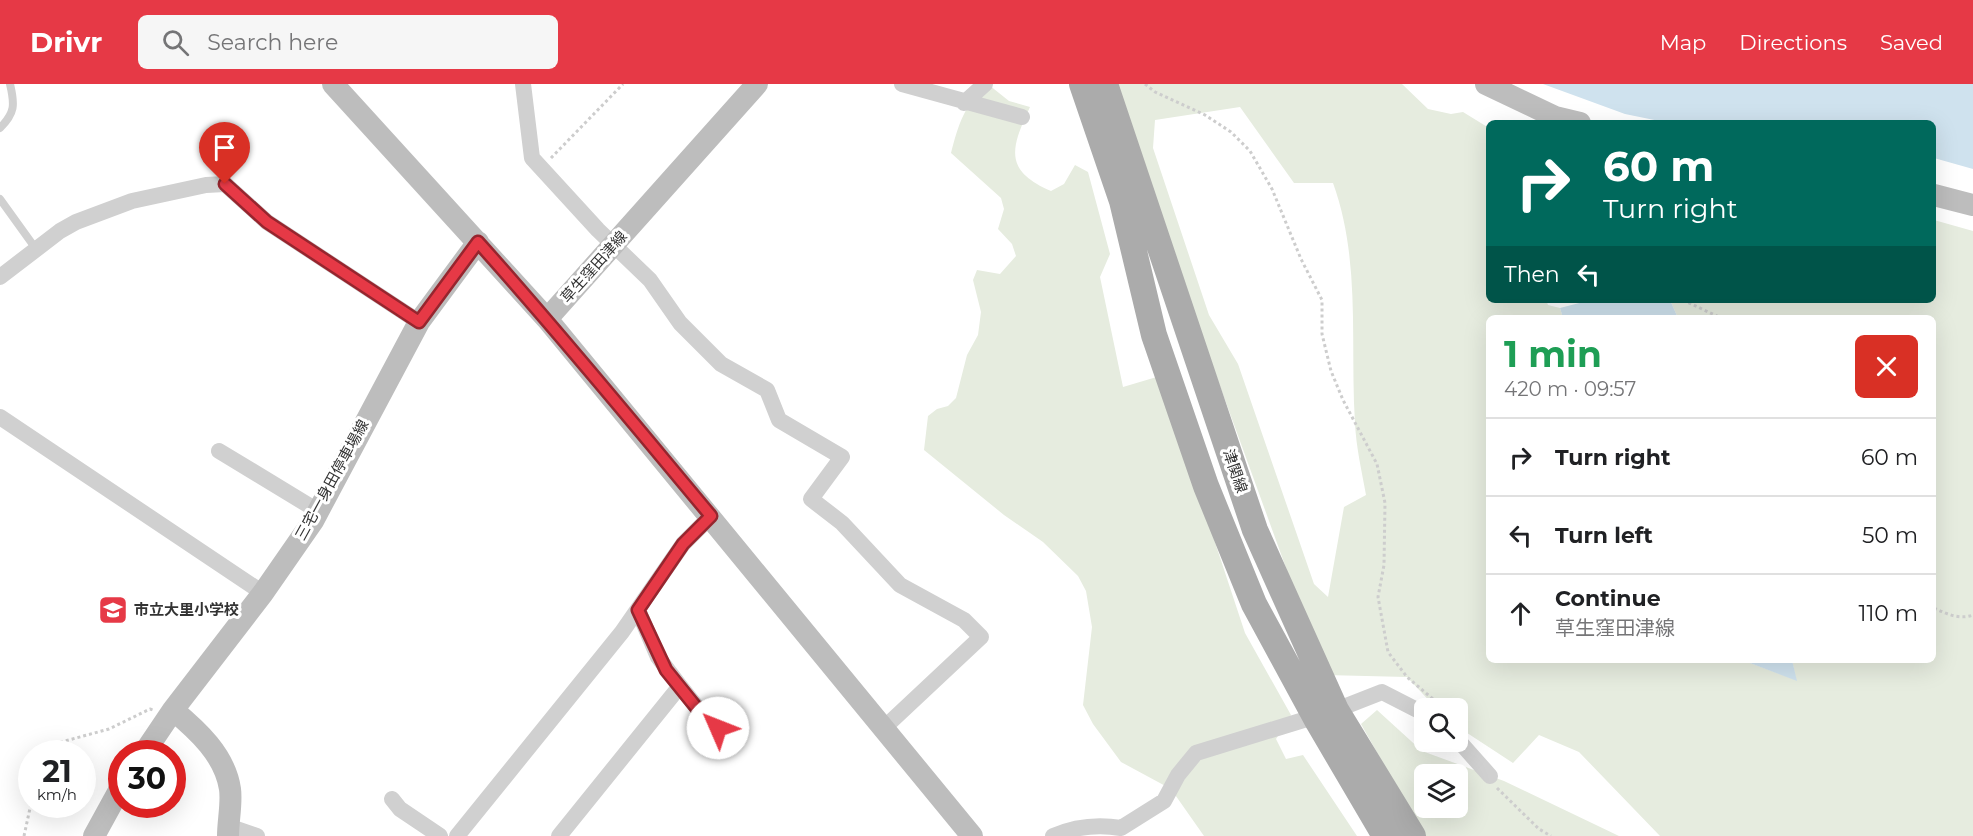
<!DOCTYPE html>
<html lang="en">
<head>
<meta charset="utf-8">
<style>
  body { margin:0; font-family:Montserrat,"Noto Sans JP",sans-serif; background:#f6f6f6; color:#202124; height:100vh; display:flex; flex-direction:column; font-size:22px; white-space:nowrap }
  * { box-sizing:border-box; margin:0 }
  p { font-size:20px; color:#757577 }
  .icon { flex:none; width:33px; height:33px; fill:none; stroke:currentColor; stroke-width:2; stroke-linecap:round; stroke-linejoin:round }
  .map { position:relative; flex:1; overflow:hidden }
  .sheet { position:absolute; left:1486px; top:231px; width:450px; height:348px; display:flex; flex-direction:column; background:#fff; border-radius:9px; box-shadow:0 6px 24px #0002 }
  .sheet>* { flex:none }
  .top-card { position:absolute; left:1486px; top:36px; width:450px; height:183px; border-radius:9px; box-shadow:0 6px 24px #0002; background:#00695c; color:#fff; overflow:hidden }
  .fabs { position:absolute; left:1414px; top:614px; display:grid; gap:12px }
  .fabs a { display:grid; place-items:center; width:54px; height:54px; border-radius:9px; background:#fff; box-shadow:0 6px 24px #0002; font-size:30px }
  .speed { position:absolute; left:18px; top:656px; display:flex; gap:12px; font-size:30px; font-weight:700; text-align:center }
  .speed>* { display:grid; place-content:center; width:78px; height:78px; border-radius:50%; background:#fff; box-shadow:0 6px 24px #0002; line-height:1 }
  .speed small { font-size:15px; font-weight:400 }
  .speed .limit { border:9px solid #d22; background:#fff; color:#111 }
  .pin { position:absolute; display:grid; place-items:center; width:51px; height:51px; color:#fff; margin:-62px -26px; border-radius:50% 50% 50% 0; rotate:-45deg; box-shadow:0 0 6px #0007 }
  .pin .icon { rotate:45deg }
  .me { position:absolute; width:66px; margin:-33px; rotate:314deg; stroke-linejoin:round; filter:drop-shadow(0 0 4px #0008) }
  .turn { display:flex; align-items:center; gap:21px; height:126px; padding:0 18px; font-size:27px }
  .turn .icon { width:78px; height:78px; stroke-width:2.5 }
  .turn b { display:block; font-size:42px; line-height:51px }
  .then { display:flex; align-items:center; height:57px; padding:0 18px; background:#0003; gap:12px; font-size:22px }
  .round { display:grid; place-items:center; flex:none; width:63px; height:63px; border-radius:9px; background:#f6f6f6 }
  .headline { display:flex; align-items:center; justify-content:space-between; height:102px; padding:0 18px }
  h1 { font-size:36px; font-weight:700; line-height:45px; color:#1e9e55 }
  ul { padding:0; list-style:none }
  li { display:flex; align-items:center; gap:18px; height:78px; padding:0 18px; border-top:2px solid #e0e0e0 }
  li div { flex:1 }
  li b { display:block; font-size:22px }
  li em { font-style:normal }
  header { display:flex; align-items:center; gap:36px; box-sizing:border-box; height:84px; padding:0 30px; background:#e63946; color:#fff }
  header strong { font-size:28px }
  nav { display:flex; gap:33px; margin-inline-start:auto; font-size:21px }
  .search { width:420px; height:54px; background:#f6f6f6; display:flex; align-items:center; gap:15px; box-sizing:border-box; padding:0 21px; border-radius:9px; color:#757577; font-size:22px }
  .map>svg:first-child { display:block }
  .green { fill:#e6ecdf; fill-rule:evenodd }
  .water { fill:#cfe2ee }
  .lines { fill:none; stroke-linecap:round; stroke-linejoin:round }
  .path { stroke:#cdcdcd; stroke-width:3; stroke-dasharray:3 3; stroke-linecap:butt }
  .lane { stroke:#d0d0d0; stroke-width:8 }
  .street { stroke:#d0d0d0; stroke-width:16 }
  .secondary { stroke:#bdbdbd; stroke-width:22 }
  .primary { stroke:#ababab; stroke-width:26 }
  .route-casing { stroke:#96252e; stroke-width:15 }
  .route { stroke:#e63946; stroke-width:10 }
  .labels { text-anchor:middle; stroke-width:6; stroke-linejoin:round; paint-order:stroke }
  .street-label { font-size:15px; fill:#333; stroke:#fff }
  .poi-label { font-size:15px; font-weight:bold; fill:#333; stroke:#fff; text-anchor:start }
</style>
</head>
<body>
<header>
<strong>Drivr</strong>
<div class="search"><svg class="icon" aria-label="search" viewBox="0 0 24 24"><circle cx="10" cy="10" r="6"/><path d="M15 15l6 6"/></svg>Search here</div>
<nav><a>Map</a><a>Directions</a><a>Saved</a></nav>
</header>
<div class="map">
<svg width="1973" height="752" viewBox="0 0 1973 752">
  <rect width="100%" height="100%" fill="#fff"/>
  <path class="green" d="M1117 0H1402L1428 25 1451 30 1463 28 1489 44 1490 216H1546L1548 221 1560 224 1563 234H1490V576H1742L1796 596 1792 576H1934V234H1678L1670 216H1934V136L1973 147V752H1660L1579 668 1539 651 1513 679 1458 643V624H1436L1407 593 1325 591 1196 236ZM1240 23 1294 99H1333C1361 176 1350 259 1355 339 1356 363 1362 388 1366 411L1344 423 1328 513 1314 500 1238 280 1209 231 1153 64 1155 36Z
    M989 1 1009 17 1030 23C1011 64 1003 86 1051 107L1064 100 1075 81 1088 88 1110 170 1100 193 1123 303 1160 292 1245 549 1291 631 1276 655 1286 675 1303 671 1357 752H1204L1171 705 1121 678 1093 640 1083 621 1092 543 1086 507 1078 492 1043 458 1004 431 924 366 928 332 937 325 948 322 956 314 967 271 978 251 981 228 973 196 977 186 1000 190 1016 172 1012 160 998 145 1004 125 1001 114 951 69C958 42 965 17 989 1Z
    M1377 626 1422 667 1504 697 1619 752H1424L1361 640ZM1425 690H1458V723H1425Z"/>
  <path class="water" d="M1543 0H1973V85L1934 74V39H1669L1625 30Z
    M1591 216H1670L1678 234H1563L1560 224Z
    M1742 576H1792L1797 597Z"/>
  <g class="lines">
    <path class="path" d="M1145 0 1155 8 1205 31 1231 48 1250 67 1272 105 1301 175 1322 216V250L1331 287 1343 316 1377 380 1385 419 1384 481 1378 513 1388 568 1407 593 1433 615
      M551 74 623 0
      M1683 216 1721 234
      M1934 524C1947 530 1959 536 1973 531
      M41 669 43 663 109 645 150 625 153 626
      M1497 704 1539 745 1551 752
      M24 752 32 715"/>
    <path class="lane" d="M0 44C15 29 15 21 10 0
      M0 115 36 165"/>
    <path class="street" d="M523 0 532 74 598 146 650 196 680 239 721 280 767 306 779 336 842 373 811 415 842 439 900 501 964 536 981 553 885 643
      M902 0 1022 33
      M964 19 985 0
      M0 193 60 147 76 138 132 117 206 101 225 100 267 138 419 238
      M0 333 263 509
      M219 367 318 427
      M680 602 708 637 718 644
      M1458 656 1490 692
      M392 715 400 725 440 752
      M228 742 257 752
      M457 752 622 548 683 460 711 432
      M559 752 680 602 658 573 638 526
      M1053 752C1074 743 1098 740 1121 744L1164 717 1178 691 1196 669 1336 626 1382 608 1425 630"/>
    <path class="secondary" d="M333 0 547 235 972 752
      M1486 0 1555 33 1580 39
      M1934 111 1973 121
      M547 235 757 0
      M173 626C197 646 225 671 230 705 232 719 228 737 228 752
      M144 669 173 626 263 509 313 437 419 238 478 158
      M94 752 122 701"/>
    <path class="primary" d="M1082 0 1122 117 1154 251 1206 402 1254 520 1318 638 1385 752
      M1105 0 1255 446 1336 626 1413 752"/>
  </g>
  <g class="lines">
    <g class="route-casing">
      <path id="route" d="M225 100 267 138 419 238 478 158C558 247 634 340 711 432L683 460 638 526 666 586 708 638 718 644"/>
    </g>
    <use href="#route" class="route"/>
  </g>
  <defs>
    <g id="school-square" transform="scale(1.5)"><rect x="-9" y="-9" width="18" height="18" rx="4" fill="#e63946" stroke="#fff"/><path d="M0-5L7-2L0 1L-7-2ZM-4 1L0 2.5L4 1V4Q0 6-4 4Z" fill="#fff"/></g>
  </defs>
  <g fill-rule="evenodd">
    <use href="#school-square" x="113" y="526"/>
  </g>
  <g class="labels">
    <g class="street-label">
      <text transform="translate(594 183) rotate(-48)" y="5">草生窪田津線</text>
      <text transform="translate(1235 387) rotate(71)" y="5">津関線</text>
      <text transform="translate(332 396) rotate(-61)" y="5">三宅一身田停車場線</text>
    </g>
    <g class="poi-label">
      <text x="134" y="531">市立大里小学校</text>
    </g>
  </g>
</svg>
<div class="fabs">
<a><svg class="icon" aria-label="search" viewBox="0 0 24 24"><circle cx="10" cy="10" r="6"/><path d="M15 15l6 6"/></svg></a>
<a><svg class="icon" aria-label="layers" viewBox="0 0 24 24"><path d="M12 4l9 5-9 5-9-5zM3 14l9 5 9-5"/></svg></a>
</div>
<div class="speed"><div>21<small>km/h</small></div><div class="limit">30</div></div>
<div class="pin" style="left:225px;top:100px;background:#d93025"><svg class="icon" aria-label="arrive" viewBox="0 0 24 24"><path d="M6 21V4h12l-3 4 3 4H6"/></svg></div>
<svg class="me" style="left:718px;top:644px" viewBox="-20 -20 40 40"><circle r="19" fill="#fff"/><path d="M0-13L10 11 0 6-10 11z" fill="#e63946"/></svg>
<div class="top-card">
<div class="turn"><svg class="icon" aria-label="right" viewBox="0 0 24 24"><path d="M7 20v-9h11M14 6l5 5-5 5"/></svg><div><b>60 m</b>Turn right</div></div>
<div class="then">Then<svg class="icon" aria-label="left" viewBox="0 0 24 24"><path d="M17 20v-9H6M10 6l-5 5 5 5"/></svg></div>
</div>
<section class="sheet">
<div class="headline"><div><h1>1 min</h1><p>420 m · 09:57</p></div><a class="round" style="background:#d93025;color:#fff"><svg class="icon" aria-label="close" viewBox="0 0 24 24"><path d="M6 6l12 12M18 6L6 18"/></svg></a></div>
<ul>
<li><svg class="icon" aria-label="right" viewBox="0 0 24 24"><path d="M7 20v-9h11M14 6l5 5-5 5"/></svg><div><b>Turn right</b></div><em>60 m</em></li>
<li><svg class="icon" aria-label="left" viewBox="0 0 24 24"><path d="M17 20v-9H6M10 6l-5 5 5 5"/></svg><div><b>Turn left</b></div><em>50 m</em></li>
<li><svg class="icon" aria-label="ahead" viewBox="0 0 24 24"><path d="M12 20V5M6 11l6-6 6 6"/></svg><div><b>Continue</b><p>草生窪田津線</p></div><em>110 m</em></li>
</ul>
</section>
</div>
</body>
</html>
